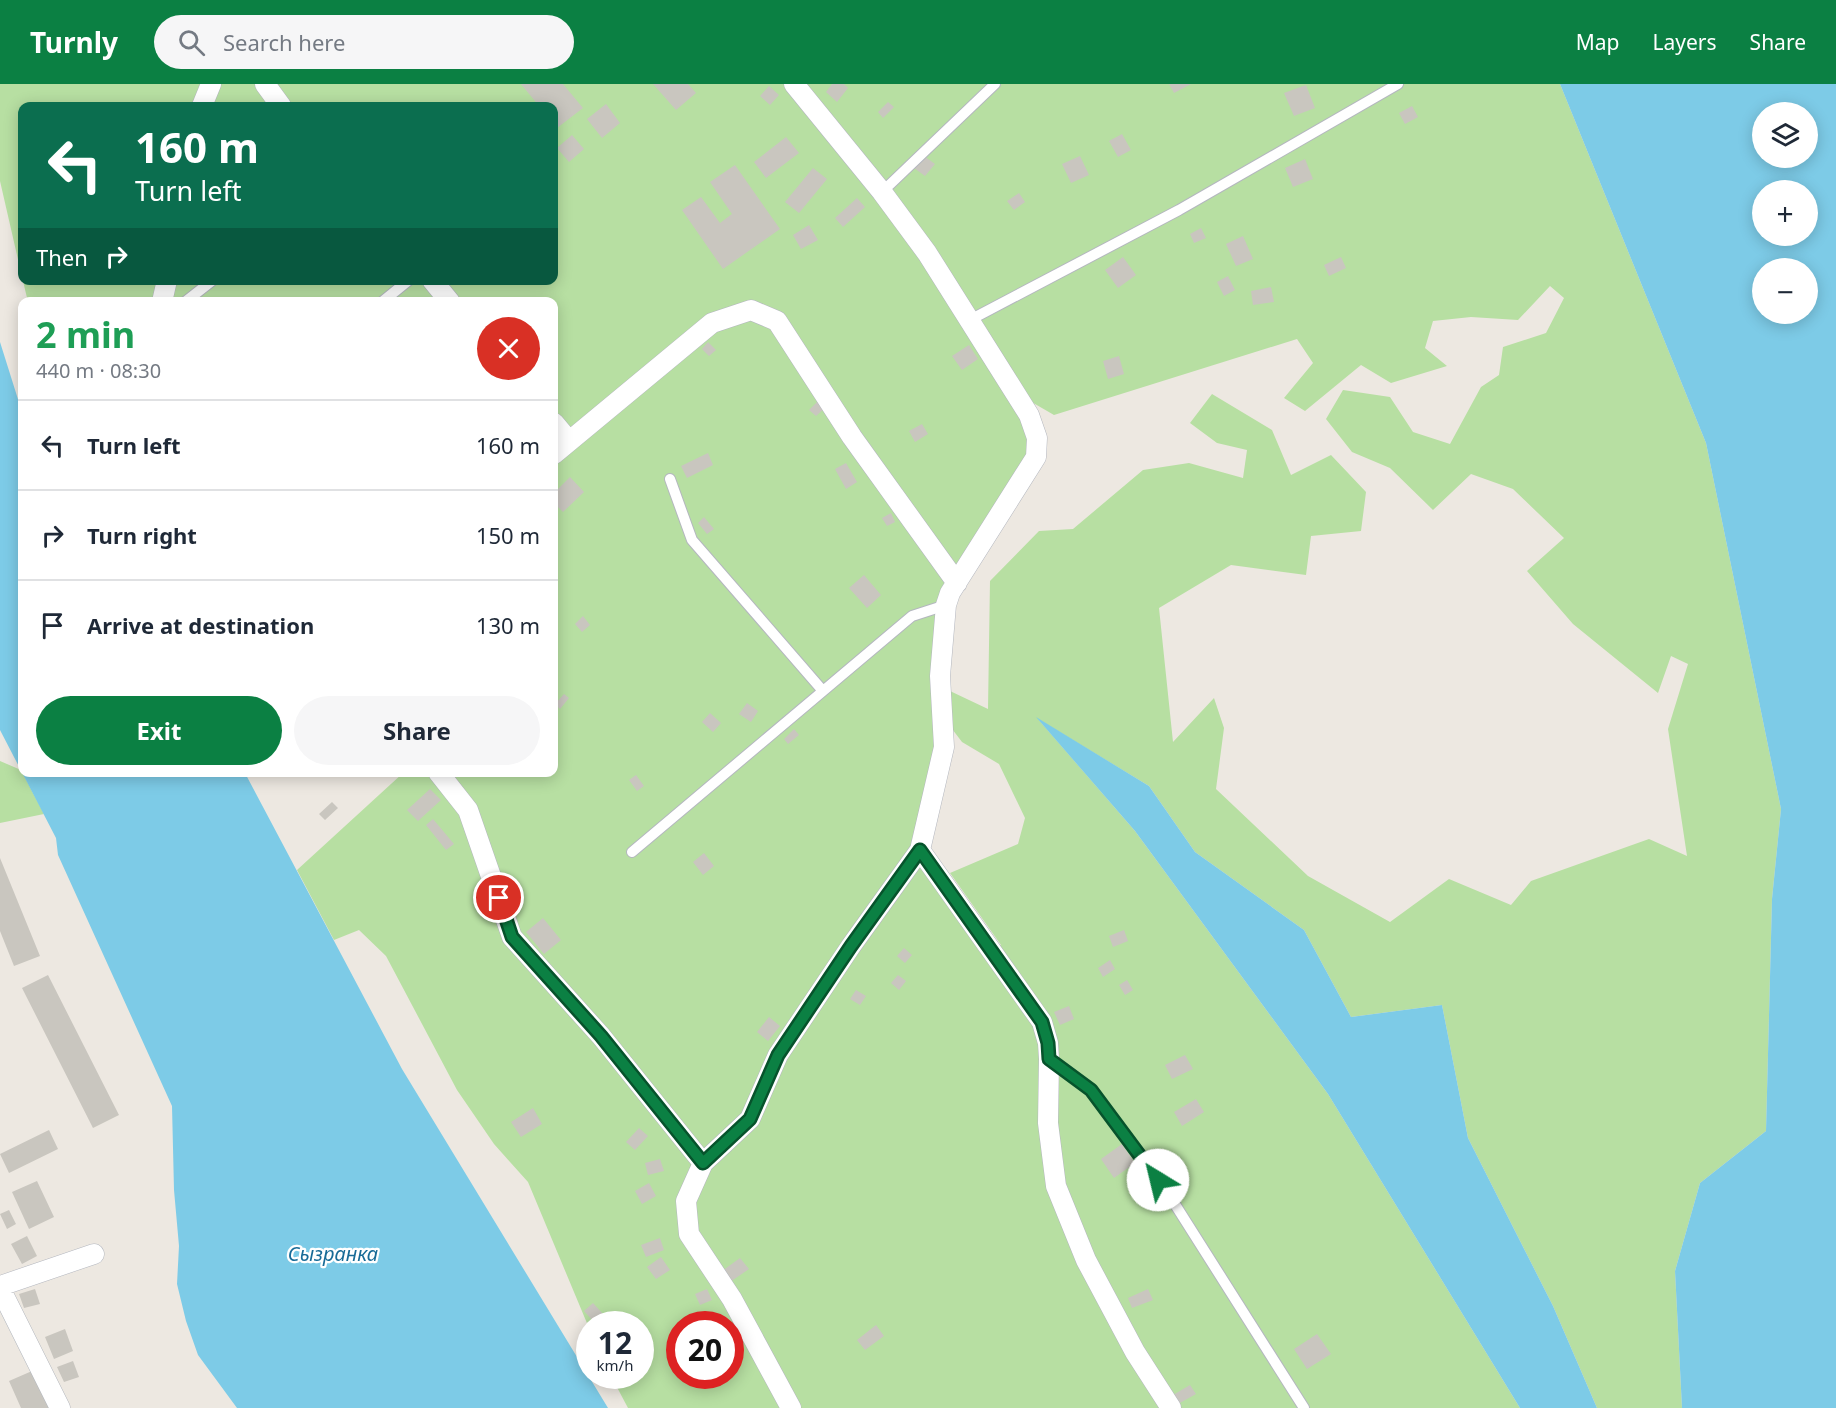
<!DOCTYPE html>
<html lang="en">
<head>
<meta charset="utf-8">
<style>
  body { margin:0; font-family:"Noto Sans",sans-serif; background:#f6f6f7; color:#1f2937; height:100vh; display:flex; flex-direction:column; font-size:22px; white-space:nowrap }
  * { box-sizing:border-box; margin:0 }
  p { font-size:20px; color:#747a83 }
  .icon { flex:none; width:33px; height:33px; fill:none; stroke:currentColor; stroke-width:2; stroke-linecap:round; stroke-linejoin:round }
  .map { position:relative; flex:1; overflow:hidden }
  .drawer { position:absolute; left:18px; top:213px; width:540px; height:480px; display:flex; flex-direction:column; background:#fff; border-radius:12px; box-shadow:0 3px 15px #0003 }
  .drawer>* { flex:none }
  .banner { position:absolute; left:18px; top:18px; width:540px; height:183px; border-radius:12px; box-shadow:0 3px 15px #0003; background:#0b6e4f; color:#fff; overflow:hidden }
  .tools { position:absolute; left:1752px; top:18px; display:grid; gap:12px }
  .tools a { display:grid; place-items:center; width:66px; height:66px; border-radius:50%; background:#fff; box-shadow:0 3px 15px #0003; font-size:30px }
  .speed { position:absolute; left:576px; top:1227px; display:flex; gap:12px; font-size:30px; font-weight:700; text-align:center }
  .speed>* { display:grid; place-content:center; width:78px; height:78px; border-radius:50%; background:#fff; box-shadow:0 3px 15px #0003; line-height:1 }
  .speed small { font-size:15px; font-weight:400 }
  .speed .limit { border:9px solid #d22; background:#fff; color:#111 }
  .pin { position:absolute; display:grid; place-items:center; width:51px; height:51px; color:#fff; margin:-26px; border:3px solid #fff; border-radius:50%; box-shadow:0 2px 6px #0007 }
  .me { position:absolute; width:66px; margin:-33px; rotate:324deg; stroke-linejoin:round; filter:drop-shadow(0 0 4px #0008) }
  .turn { display:flex; align-items:center; gap:21px; height:126px; padding:0 18px; font-size:27px }
  .turn .icon { width:78px; height:78px; stroke-width:2.5 }
  .turn b { display:block; font-size:42px; line-height:51px }
  .then { display:flex; align-items:center; height:57px; padding:0 18px; background:#0003; gap:12px; font-size:22px }
  .round { display:grid; place-items:center; flex:none; width:63px; height:63px; border-radius:32px; background:#f6f6f7 }
  .summary { display:flex; align-items:center; justify-content:space-between; height:102px; padding:0 18px }
  h1 { font-size:36px; font-weight:700; line-height:45px; color:#1e9e55 }
  .button { display:flex; gap:12px; margin-top:auto; padding:12px 18px }
  .button a { flex:1; height:69px; border-radius:36px; background:#0b8043; color:#fff; font-size:24px; font-weight:700; line-height:69px; text-align:center }
  .button a+a { background:#f6f6f7; color:#1f2937 }
  ul { padding:0; list-style:none }
  li { display:flex; align-items:center; gap:18px; height:90px; padding:0 18px; border-top:2px solid #e0e1e3 }
  li div { flex:1 }
  li b { display:block; font-size:22px }
  li em { font-style:normal }
  header { display:flex; align-items:center; gap:36px; box-sizing:border-box; height:84px; padding:0 30px; background:#0b8043; color:#fff }
  header strong { font-size:28px }
  nav { display:flex; gap:33px; margin-inline-start:auto; font-size:21px }
  .search { width:420px; height:54px; background:#f6f6f7; display:flex; align-items:center; gap:15px; box-sizing:border-box; padding:0 21px; border-radius:33px; color:#747a83; font-size:22px }
  .map>svg:first-child { display:block }
  .green { fill:#b7dfa2; fill-rule:evenodd }
  .water { fill:#7dcbe7; fill-rule:evenodd }
  .building { fill:#c9c6bf }
  .lines { fill:none; stroke-linecap:round; stroke-linejoin:round }
  .lane-casing { stroke:#b4b7bf; stroke-width:12 }
  .street-casing { stroke:#b4b7bf; stroke-width:21 }
  .lane { stroke:#fff; stroke-width:10 }
  .street { stroke:#fff; stroke-width:20 }
  .route-casing { stroke:#07532c; stroke-width:15 }
  .route { stroke:#0b8043; stroke-width:10 }
  .labels { text-anchor:middle; stroke-width:4.5; stroke-linejoin:round; paint-order:stroke }
  .water-label { font-size:20px; font-style:italic; fill:#186b97; stroke:#fff }
</style>
</head>
<body>
<header>
<strong>Turnly</strong>
<div class="search"><svg class="icon" aria-label="search" viewBox="0 0 24 24"><circle cx="10" cy="10" r="6"/><path d="M15 15l6 6"/></svg>Search here</div>
<nav><a>Map</a><a>Layers</a><a>Share</a></nav>
</header>
<div class="map">
<svg width="1836" height="1324" viewBox="0 0 1836 1324">
  <rect width="100%" height="100%" fill="#ede8e1"/>
  <path class="green" d="M0 0H1560L1706 359 1781 725 1772 815 1766 1047 1700 1099 1675 1187 1682 1324H1597L1553 1222 1468 1054 1442 921 1351 933 1304 846 1195 768 1149 702 1038 635 1135 747 1328 1010 1520 1324H628L611 1292H640V1240H590L589 1244 528 1098 494 1060 457 1006 386 872 359 846 334 856 297 786 403 689 554 688V218H28L23 197 554 196V22H22V193L0 97ZM1550 202 1564 214 1546 249 1503 263 1499 291 1481 303 1450 360 1413 348 1390 313 1343 306 1326 335 1352 368 1390 384 1433 426 1471 390 1513 405 1564 454 1527 487 1573 540 1658 609 1671 572 1688 580 1668 645 1687 772 1649 755 1531 797 1511 821 1449 795 1390 838 1308 792 1216 705 1224 644 1214 614 1173 658 1159 524 1231 481 1306 491 1311 452 1361 447 1366 408 1331 371 1291 391 1272 346 1212 310 1190 339 1217 359 1247 366 1243 394 1189 379 1143 386 1073 445 1039 447 990 497 988 625 950 607 942 632 950 509 1037 354 1016 309 1054 331 1297 255 1313 279 1284 314 1305 327 1361 281 1391 299 1447 282 1425 264 1433 237 1471 233 1518 236ZM943 633 962 658 999 680 1025 734 1018 760 950 789 1001 861 990 865 920 766ZM680 1240H730V1292H680Z
    M0 677 21 686 44 730 0 739Z"/>
  <path class="water" d="M1560 0H1836V1324H1682L1675 1187 1700 1099 1766 1047 1772 815 1781 725 1706 359ZM1762 28H1808V74H1762ZM1762 106H1808V152H1762ZM1762 184H1808V230H1762Z
    M0 258 22 328V688L245 689 402 985 608 1324H237L198 1271 186 1237 177 1200 179 1162 174 1106 172 1022 58 771 56 754 0 646Z
    M1036 633 1149 702 1195 768 1304 846 1351 933 1442 921 1468 1054 1553 1222 1597 1324H1520L1328 1010 1135 747Z"/>
  <path class="building" d="M521 0H563L583 24 557 44 554 40V22H539Z
    M653 0H688L696 9 676 26Z
    M832 0H844L848 4 837 18 826 8Z
    M1169 0H1191L1174 9Z
    M1306 1 1315 24 1294 32 1284 9Z
    M769 2 779 11 770 21 760 12Z
    M888 18 894 23 883 34 878 28Z
    M606 20 620 39 602 54 587 35Z
    M1412 22 1418 33 1405 40 1399 29Z
    M1122 50 1131 66 1118 73 1109 57Z
    M572 51 584 65 569 78 557 64Z
    M786 53 799 69 766 94 754 78Z
    M924 72 935 80 925 92 914 84Z
    M1080 72 1089 91 1071 99 1062 80Z
    M1305 75 1313 95 1293 103 1285 84Z
    M735 81 780 145 723 185 682 126 701 113 720 139 732 130 710 98Z
    M813 84 827 95 799 129 785 118Z
    M1019 109 1025 118 1014 126 1007 117Z
    M857 114 865 123 843 143 835 134Z
    M809 141 818 156 801 165 793 151Z
    M1201 144 1206 154 1194 159 1190 150Z
    M1243 152 1253 175 1236 182 1226 160Z
    M1123 173 1136 191 1118 204 1105 186Z
    M1341 173 1346 184 1329 192 1324 181Z
    M1228 192 1235 206 1224 212 1217 198Z
    M1271 203 1274 218 1253 221 1251 207Z
    M708 258 716 266 709 272 702 265Z
    M969 261 978 275 962 286 952 272Z
    M1119 272 1124 290 1108 295 1103 277Z
    M819 316 826 323 816 332 809 326Z
    M922 340 928 350 915 358 909 347Z
    M708 369 713 381 687 394 681 382Z
    M846 379 857 398 846 405 835 385Z
    M570 393 584 408 563 428 554 419V409Z
    M891 429 895 438 887 442 882 434Z
    M704 433 714 445 707 450 698 439Z
    M864 491 881 511 867 524 849 504Z
    M583 532 590 541 582 548 575 540Z
    M564 610 569 614 560 625 555 620Z
    M747 619 758 627 751 638 739 630Z
    M710 629 721 639 713 648 702 638Z
    M794 645 799 651 788 660 784 655Z
    M636 691 644 702 637 707 629 696Z
    M430 705 441 716 418 737 407 726Z
    M332 718 338 724 325 736 319 730Z
    M433 735 454 760 446 766 426 741Z
    M704 769 714 782 703 791 693 778Z
    M0 774 40 872 14 882 0 847Z
    M543 834 561 856 544 870 526 848Z
    M1124 846 1128 857 1113 863 1109 852Z
    M904 864 912 871 905 879 897 872Z
    M1110 876 1115 885 1103 893 1098 884Z
    M48 891 119 1031 93 1044 22 904Z
    M898 891 906 897 899 906 891 899Z
    M1127 896 1133 906 1125 911 1119 901Z
    M856 906 866 912 860 921 850 915Z
    M1069 922 1074 935 1060 941 1054 928Z
    M769 933 780 942 768 957 757 948Z
    M1185 971 1193 985 1172 995 1165 981Z
    M1196 1015 1204 1028 1182 1042 1174 1028Z
    M533 1024 542 1040 521 1053 511 1038Z
    M639 1044 648 1052 635 1066 626 1058Z
    M49 1046 58 1065 9 1089 0 1070Z
    M1122 1060 1135 1079 1114 1094 1101 1075Z
    M660 1075 664 1087 648 1091 645 1079Z
    M37 1097 54 1133 29 1145 12 1108Z
    M649 1099 656 1112 642 1120 635 1107Z
    M9 1126 16 1140 7 1145 0 1130Z
    M27 1152 37 1172 22 1180 11 1160Z
    M660 1154 664 1166 646 1173 641 1161Z
    M661 1173 670 1186 656 1195 647 1183Z
    M740 1174 749 1185 730 1198 722 1187Z
    M35 1205 40 1220 24 1224 19 1210Z
    M707 1205 712 1216 700 1221 695 1210Z
    M1148 1205 1153 1216 1132 1224 1128 1214Z
    M593 1219 603 1230 594 1238 584 1227Z
    M876 1241 884 1252 865 1266 857 1256Z
    M65 1245 73 1267 54 1275 45 1253Z
    M733 1246 741 1263 730 1267V1247Z
    M1317 1250 1331 1270 1307 1285 1294 1265Z
    M73 1277 79 1293 64 1298 57 1283Z
    M32 1287 49 1324H21L9 1297Z
    M1190 1301 1196 1310 1178 1320 1173 1311Z"/>
  <g class="lines">
    <g class="lane-casing">
      <path id="lane" d="M882 108 995 0
        M185 218 213 196
        M382 218 409 196
        M968 237 1179 126 1398 0
        M670 395 692 456 823 607
        M632 768 912 532 946 521
        M1049 975 1091 1006 1171 1114 1304 1324"/>
    </g>
    <g class="street-casing">
      <path id="street" d="M265 0 281 22
        M794 0 882 108 927 169 1029 331 1037 354 1036 373 950 509 946 521 940 592 944 663 920 766 1042 938 1048 959 1049 975 1048 1039 1056 1102 1086 1176 1135 1268 1171 1324
        M202 22 211 0
        M432 196 450 218
        M162 218 167 196
        M554 339 569 357
        M554 370 712 239 751 226 777 237 852 353 957 499
        M438 688 468 726 512 853 601 952 703 1079
        M0 1202 94 1170
        M0 1204 60 1324
        M791 1324 732 1215 689 1150 686 1117 703 1079 750 1035 778 971 851 862 920 766"/>
    </g>
    <use href="#lane" class="lane"/>
    <use href="#street" class="street"/>
  </g>
  <g class="lines">
    <g class="route-casing">
      <path id="route" d="M499 814 512 853 601 952 703 1079 750 1035 778 971 851 862 920 766 1042 938 1048 959 1049 975 1091 1006 1158 1096"/>
    </g>
    <use href="#route" class="route"/>
  </g>
  <g class="labels">
    <g class="water-label">
      <text x="333" y="1177">Сызранка</text>
    </g>
  </g>
</svg>
<div class="tools">
<a><svg class="icon" aria-label="layers" viewBox="0 0 24 24"><path d="M12 4l9 5-9 5-9-5zM3 14l9 5 9-5"/></svg></a>
<a>+</a>
<a>−</a>
</div>
<div class="speed"><div>12<small>km/h</small></div><div class="limit">20</div></div>
<div class="pin" style="left:499px;top:814px;background:#d93025"><svg class="icon" aria-label="arrive" viewBox="0 0 24 24"><path d="M6 21V4h12l-3 4 3 4H6"/></svg></div>
<svg class="me" style="left:1158px;top:1096px" viewBox="-20 -20 40 40"><circle r="19" fill="#fff"/><path d="M0-13L10 11 0 6-10 11z" fill="#0b8043"/></svg>
<div class="banner">
<div class="turn"><svg class="icon" aria-label="left" viewBox="0 0 24 24"><path d="M17 20v-9H6M10 6l-5 5 5 5"/></svg><div><b>160 m</b>Turn left</div></div>
<div class="then">Then<svg class="icon" aria-label="right" viewBox="0 0 24 24"><path d="M7 20v-9h11M14 6l5 5-5 5"/></svg></div>
</div>
<section class="drawer">
<div class="summary"><div><h1>2 min</h1><p>440 m · 08:30</p></div><a class="round" style="background:#d93025;color:#fff"><svg class="icon" aria-label="close" viewBox="0 0 24 24"><path d="M6 6l12 12M18 6L6 18"/></svg></a></div>
<ul>
<li><svg class="icon" aria-label="left" viewBox="0 0 24 24"><path d="M17 20v-9H6M10 6l-5 5 5 5"/></svg><div><b>Turn left</b></div><em>160 m</em></li>
<li><svg class="icon" aria-label="right" viewBox="0 0 24 24"><path d="M7 20v-9h11M14 6l5 5-5 5"/></svg><div><b>Turn right</b></div><em>150 m</em></li>
<li><svg class="icon" aria-label="arrive" viewBox="0 0 24 24"><path d="M6 21V4h12l-3 4 3 4H6"/></svg><div><b>Arrive at destination</b></div><em>130 m</em></li>
</ul>
<div class="button"><a>Exit</a><a>Share</a></div>
</section>
</div>
</body>
</html>
